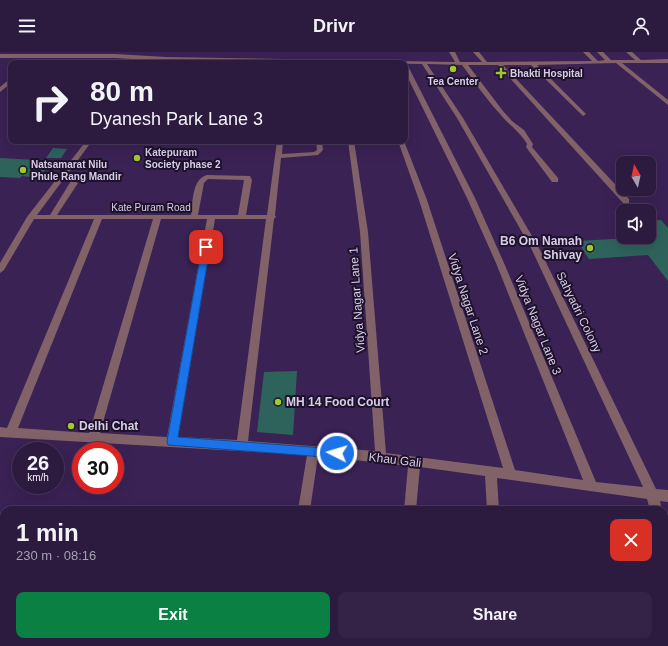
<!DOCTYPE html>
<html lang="en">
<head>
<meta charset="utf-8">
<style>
  body { margin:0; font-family:Arial,sans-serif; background:#342346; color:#f1f3f6; height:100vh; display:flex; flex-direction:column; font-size:15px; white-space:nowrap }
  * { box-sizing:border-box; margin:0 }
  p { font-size:13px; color:#a6a1b0 }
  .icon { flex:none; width:22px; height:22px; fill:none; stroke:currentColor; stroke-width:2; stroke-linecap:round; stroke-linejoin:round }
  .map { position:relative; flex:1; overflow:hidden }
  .sheet { position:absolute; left:0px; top:454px; width:668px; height:140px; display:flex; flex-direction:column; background:#2c1a3f; border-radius:12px 12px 0 0; box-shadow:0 4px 16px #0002,0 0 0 1px #483859 }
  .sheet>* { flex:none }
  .hud { position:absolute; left:8px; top:8px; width:400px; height:84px; border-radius:8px; box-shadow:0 4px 16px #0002,0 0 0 1px #483859; background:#2c1a3f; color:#f1f3f6; overflow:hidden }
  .needle { width:26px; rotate:351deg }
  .buttons { position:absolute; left:616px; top:104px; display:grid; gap:8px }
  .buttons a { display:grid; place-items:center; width:40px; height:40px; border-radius:8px; background:#2c1a3f; box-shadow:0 4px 16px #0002,0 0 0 1px #483859; font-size:20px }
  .speed { position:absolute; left:12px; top:390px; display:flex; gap:8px; font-size:20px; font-weight:700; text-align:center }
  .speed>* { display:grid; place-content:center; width:52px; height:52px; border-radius:50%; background:#2c1a3f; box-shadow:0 4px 16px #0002,0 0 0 1px #483859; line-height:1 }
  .speed small { font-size:10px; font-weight:400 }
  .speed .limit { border:6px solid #d22; background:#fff; color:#111 }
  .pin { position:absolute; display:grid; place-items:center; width:34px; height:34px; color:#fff; margin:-17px; border-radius:8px; box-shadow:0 2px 6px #0006 }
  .me { position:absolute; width:44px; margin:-22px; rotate:275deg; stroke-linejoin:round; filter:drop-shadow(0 0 3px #0008) }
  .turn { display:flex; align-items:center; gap:14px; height:84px; padding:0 16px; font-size:18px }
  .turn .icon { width:52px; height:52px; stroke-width:2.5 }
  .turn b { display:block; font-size:28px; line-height:34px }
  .round { display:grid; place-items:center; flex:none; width:42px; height:42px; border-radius:8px; background:#342346 }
  .headline { display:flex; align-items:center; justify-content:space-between; height:68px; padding:0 16px }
  h1 { font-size:24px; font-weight:600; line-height:30px }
  .action { display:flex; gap:8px; margin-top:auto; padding:8px 16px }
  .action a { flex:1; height:46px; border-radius:8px; background:#0b8043; color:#fff; font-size:16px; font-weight:600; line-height:46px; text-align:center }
  .action a+a { background:#342346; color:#f1f3f6 }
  header { display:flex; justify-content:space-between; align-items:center; height:52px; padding:0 16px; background:#2c1a3f; font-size:18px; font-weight:600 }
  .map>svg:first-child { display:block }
  .building { fill:#2e635c }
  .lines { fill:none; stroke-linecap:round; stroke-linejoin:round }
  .minor { fill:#806268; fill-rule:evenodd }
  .route { fill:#1a73e8; stroke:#114b97 }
  .poi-dot { fill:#a0c92c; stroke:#1d1229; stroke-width:1.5 }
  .labels { text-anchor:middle; stroke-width:4; stroke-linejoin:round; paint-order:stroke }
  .far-poi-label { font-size:10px; font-weight:bold; fill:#d9cceb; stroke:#1d1229; text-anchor:start }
  .far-street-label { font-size:10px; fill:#d9cceb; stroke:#1d1229 }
  .poi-label { font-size:12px; font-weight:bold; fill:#d9cceb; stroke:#1d1229; text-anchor:start }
  .street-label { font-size:12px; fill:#d9cceb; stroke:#1d1229 }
</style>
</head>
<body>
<header><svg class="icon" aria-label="menu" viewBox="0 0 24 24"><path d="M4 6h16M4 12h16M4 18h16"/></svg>Drivr<svg class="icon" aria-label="person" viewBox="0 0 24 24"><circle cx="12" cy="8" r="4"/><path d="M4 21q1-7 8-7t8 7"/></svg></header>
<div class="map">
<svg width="668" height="594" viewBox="0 0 668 594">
  <rect width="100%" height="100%" fill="#3a2254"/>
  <path class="building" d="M53 96 67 97 61 106H46Z
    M0 106 53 109 38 126 22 124 20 126 0 125Z
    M661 168 668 176V229L648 203 589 207 577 189 649 185V169Z
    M297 319 293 383 257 380 264 320Z"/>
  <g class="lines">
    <path class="minor" d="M449 0H455L460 10H482L473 0H479L487 10 592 9 583 0H589L598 9 605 8 597 0H603L611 8H635L626 0H632L641 8 668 7V11H622L668 48V53L616 11 537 13 586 62 583 64 531 13H503L629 147V151H623L498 13H468L503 59 512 69 524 78 533 92 532 95 558 126V130H552L526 95 527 92C519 79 510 74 500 62 486 47 474 29 462 13L427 12 463 66 539 196 656 437 668 438V450L660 449 662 458H650L647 447 497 426 499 458H487L485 424 420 415 416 458H404L408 414 318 404 310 458H298L307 403 0 385V375L7 376 94 167H34L4 218 0 221V211L27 165 86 89H92L37 163H50L71 129H74L78 131 57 163H191C193 149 192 127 207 123L250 124 252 128 246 163H267L277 89H283L282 102 314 100 317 98 316 89H322L323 98 318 103 281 106 275 163 276 165 274 167 248 389 375 399 360 180 348 89H354L368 180 386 401 503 416 419 148 398 89H404L427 148 515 418 583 428 496 211 467 146 405 20V12L408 14 475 146 504 211 596 430 643 435 531 196 457 66 422 12 166 9 115 6H0V2H115L166 5 455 10ZM208 127 244 128 238 163H198L204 131ZM102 167H153L89 381 18 376ZM161 167H207L167 385 100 381ZM215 167H266L237 388 178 385Z
      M11 26V31L0 40V35Z
      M0 463 4 464V476L0 475Z
      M664 485 668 486V515L664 513Z
      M664 548H668V562H664Z
      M0 553H4V567H0Z
      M295 590H328L329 594H296Z"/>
  </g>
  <path class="route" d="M206 193 210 195 178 385 337 397 341 398 342 401 341 405 337 406 168 393 167 389 202 195Z"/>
  <g class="poi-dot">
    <circle cx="453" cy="17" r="4"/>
    <path d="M499 15h4v4h4v4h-4v4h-4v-4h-4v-4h4z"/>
    <circle cx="137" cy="106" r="4"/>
    <circle cx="23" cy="118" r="4"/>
    <circle cx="590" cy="196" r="4"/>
    <circle cx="278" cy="350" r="4"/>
    <circle cx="71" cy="374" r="4"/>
  </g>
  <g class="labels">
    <g class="far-poi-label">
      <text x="510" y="25">Bhakti Hospital</text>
      <text x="453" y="33" text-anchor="middle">Tea Center</text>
      <text x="145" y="104">Katepuram<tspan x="145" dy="12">Society phase 2</tspan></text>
      <text x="31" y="116">Natsamarat Nilu<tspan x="31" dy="12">Phule Rang Mandir</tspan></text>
    </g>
    <g class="far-street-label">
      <text x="151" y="159">Kate Puram Road</text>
    </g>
    <g class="poi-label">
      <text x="582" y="193" text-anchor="end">B6 Om Namah<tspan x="582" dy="14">Shivay</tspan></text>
      <text x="286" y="354">MH 14 Food Court</text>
      <text x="79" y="378">Delhi Chat</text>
    </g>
    <g class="street-label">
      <text transform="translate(357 248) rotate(-94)" y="4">Vidya Nagar Lane 1</text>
      <text transform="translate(468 252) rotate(72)" y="4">Vidya Nagar Lane 2</text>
      <text transform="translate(579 260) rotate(64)" y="4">Sahyadri Colony</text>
      <text transform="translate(538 273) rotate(68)" y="4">Vidya Nagar Lane 3</text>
      <text transform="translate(395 408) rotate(7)" y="4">Khau Gali</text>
    </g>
  </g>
</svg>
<div class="buttons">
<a><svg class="needle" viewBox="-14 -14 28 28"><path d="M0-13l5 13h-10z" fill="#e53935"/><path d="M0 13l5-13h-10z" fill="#a6a1b0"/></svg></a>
<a><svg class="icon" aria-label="sound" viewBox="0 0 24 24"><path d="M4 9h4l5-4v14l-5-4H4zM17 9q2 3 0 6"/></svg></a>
</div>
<div class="speed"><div>26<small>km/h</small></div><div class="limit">30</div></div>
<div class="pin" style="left:206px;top:195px;background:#d93025"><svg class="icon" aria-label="arrive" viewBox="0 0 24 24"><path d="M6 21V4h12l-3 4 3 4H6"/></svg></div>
<svg class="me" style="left:337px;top:401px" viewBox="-20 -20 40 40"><circle r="17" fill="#1a73e8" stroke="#fff" stroke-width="3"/><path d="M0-11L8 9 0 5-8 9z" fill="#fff"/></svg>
<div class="hud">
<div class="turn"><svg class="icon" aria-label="right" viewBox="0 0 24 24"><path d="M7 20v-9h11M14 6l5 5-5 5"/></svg><div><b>80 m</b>Dyanesh Park Lane 3</div></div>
</div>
<section class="sheet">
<div class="headline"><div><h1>1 min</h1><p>230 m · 08:16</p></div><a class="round" style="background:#d93025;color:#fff"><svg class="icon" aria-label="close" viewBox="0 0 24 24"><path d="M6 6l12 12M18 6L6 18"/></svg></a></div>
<div class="action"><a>Exit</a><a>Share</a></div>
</section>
</div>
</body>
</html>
